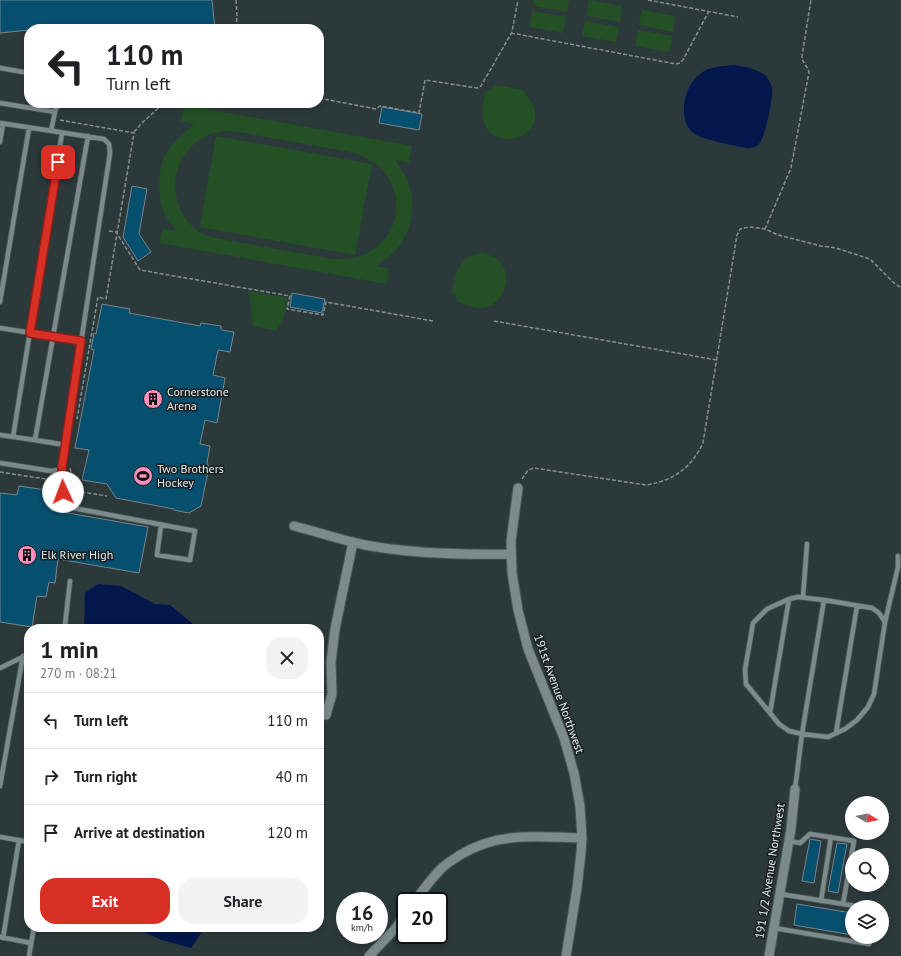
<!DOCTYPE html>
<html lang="en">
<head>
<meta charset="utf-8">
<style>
  body { margin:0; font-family:"PT Sans",sans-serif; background:#f2f2f2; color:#202124; height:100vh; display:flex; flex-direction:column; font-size:15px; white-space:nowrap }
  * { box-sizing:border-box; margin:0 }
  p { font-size:13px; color:#757577 }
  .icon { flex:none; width:22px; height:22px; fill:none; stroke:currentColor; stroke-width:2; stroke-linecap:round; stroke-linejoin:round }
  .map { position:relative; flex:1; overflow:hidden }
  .details { position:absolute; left:24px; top:624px; width:300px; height:308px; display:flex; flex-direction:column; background:#fff; border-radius:16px; box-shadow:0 2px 6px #0003 }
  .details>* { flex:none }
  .top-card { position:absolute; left:24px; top:24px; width:300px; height:84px; border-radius:16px; box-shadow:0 2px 6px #0003; background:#fff; color:#202124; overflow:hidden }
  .needle { width:26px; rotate:100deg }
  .controls { position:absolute; left:845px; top:796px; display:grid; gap:8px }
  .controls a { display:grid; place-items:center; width:44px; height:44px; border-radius:50%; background:#fff; box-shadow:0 2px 6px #0003; font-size:20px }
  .speed { position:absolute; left:336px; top:892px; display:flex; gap:8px; font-size:20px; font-weight:700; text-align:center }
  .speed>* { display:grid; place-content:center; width:52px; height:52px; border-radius:50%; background:#fff; box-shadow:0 2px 6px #0003; line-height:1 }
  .speed small { font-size:10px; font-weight:400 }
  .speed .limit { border:2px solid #111; border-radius:6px; background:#fff; color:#111 }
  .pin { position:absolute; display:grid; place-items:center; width:34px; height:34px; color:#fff; margin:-17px; border-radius:8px; box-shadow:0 2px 6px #0006 }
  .me { position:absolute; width:44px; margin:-22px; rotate:358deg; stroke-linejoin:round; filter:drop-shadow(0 0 3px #0008) }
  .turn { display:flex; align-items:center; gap:14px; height:84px; padding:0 16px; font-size:18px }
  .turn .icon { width:52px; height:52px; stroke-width:2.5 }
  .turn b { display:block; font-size:28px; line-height:34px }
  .round { display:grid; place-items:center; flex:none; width:42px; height:42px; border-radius:16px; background:#f2f2f2 }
  .head { display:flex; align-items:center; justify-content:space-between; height:68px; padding:0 16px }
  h1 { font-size:24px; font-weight:700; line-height:30px }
  .primary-button { display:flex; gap:8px; margin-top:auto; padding:8px 16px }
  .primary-button a { flex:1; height:46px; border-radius:16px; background:#d93025; color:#fff; font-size:16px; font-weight:700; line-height:46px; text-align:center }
  .primary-button a+a { background:#f2f2f2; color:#202124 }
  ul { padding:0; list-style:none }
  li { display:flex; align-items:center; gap:12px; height:56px; padding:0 16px; border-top:1px solid #e0e0e0 }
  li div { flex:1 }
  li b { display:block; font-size:15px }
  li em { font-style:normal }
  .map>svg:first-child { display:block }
  .green { fill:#245026; fill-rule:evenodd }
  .water { fill:#04174d }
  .building { fill:#074f6e; stroke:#79858c }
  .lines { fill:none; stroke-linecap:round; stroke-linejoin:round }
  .service-casing { stroke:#4a5657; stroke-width:6 }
  .minor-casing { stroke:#4a5657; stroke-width:11 }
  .path { stroke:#859091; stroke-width:1.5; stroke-dasharray:4 2; stroke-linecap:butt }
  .service { stroke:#7b8b8c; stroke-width:4.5 }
  .minor { stroke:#7b8b8c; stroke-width:9 }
  .route-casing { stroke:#8d1f18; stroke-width:10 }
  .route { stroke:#d93025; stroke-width:7 }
  .labels { text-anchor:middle; stroke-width:3; stroke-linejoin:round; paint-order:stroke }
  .poi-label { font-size:12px; fill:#e5edee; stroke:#191f20; text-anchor:start }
  .street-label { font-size:12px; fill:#e5edee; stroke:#191f20 }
</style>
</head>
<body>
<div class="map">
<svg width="901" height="956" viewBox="0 0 901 956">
  <rect width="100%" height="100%" fill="#2c393b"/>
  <path class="green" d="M534 0H569L567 12 533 6Z
    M589 0 622 6 620 22 586 16Z
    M642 10 675 16 673 32 639 25Z
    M532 11 566 17 563 33 529 27Z
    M585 21 619 27 616 42 582 36Z
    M638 30 672 36 669 52 635 46Z
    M496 85 523 90C526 95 531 100 533 105 547 138 492 154 483 120 481 113 484 100 485 92Z
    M184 105 412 146 409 163 396 160C399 167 404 173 407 179 417 204 413 230 396 250 390 256 383 261 377 266L389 269 387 284 160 243 162 229 176 231C173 226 169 222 167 218 156 198 156 166 170 147 177 138 186 132 194 124L181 121ZM225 131 239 132 350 152C421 169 407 265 332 259L221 239C212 237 202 235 195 229 163 200 171 151 210 134 215 132 221 132 225 131Z
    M216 136 372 164 355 255 200 227Z
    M484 253C488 255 493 256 496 258 515 273 506 304 483 308 476 309 465 304 459 302L452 292C457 270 459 254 484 253Z
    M249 291 287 298 284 317 276 331 253 326Z"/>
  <path class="water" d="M735 65C745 67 758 69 766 76 768 78 771 84 772 87 774 95 765 140 758 145 755 147 750 149 747 148 738 147 703 139 696 135 676 123 683 86 700 74 710 66 722 66 735 65Z
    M98 584 121 586 155 604 170 605 193 624 213 629H84L85 593Z
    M132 927H205L191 948 162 940Z"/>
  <path class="building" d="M0 0H212L215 29H29V30L0 33Z
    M382 107 422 114 419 130 379 123Z
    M132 186 147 189 139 234 151 252 138 261 123 237Z
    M292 293 325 299 322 313 290 307Z
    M102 304 130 309 129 313 200 326 201 323 221 326V330L234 332 230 352 218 350 213 375 225 378 217 423 205 420 200 444 210 446 207 463 209 467 201 506 189 513 174 510V509L116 498 107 484 82 480 89 450 75 448 94 350 91 349 94 333 96 334Z
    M19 486 53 491 51 510 148 527 139 573 58 559 55 583 49 582 46 597 37 596 32 627 0 622V493L17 495Z
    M810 839 821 841 814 883 802 881Z
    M837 843 847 844 838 893 828 891Z
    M797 904 852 913V935L794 925Z"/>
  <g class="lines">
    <g class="service-casing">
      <path id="service" d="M0 68 29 73
        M0 103 55 112 58 103
        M0 123 104 139 109 144 110 153 62 467 58 470 51 471 0 463
        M51 131 55 112
        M0 142 3 124
        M0 302 29 128
        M0 328 81 341
        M0 435 35 440
        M13 437 62 133
        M65 445 35 440 88 136
        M62 467C62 481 61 495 68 507L195 531 190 560 157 555 161 525
        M803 597 807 544
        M885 622 898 567V556
        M63 629 65 625 70 581
        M0 668 29 654
        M770 713 789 599
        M836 733 857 606
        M0 786 23 656
        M795 789 802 734 824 600 798 597 789 599 767 609 753 623 745 670 746 684 779 724 789 731 802 734 828 737 845 729 857 720 868 707 874 694 885 622 879 613 872 608 824 600
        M0 837 29 842
        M789 841 800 843 810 834 854 841 843 904
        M780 894 862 907
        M821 901 831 837
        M774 928 869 944 870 937
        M0 937 31 943
        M3 938 19 840
        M29 956 34 927"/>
    </g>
    <g class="minor-casing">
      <path id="minor" d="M518 488 511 541 512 573 518 610 528 649 564 738 574 773 580 806 582 838 581 853 577 888 566 956
        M294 526C318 532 341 540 365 545 413 554 463 555 511 554
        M326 715 332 694 331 662 335 629 353 542
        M415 901C423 890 431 879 440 870 445 864 453 860 460 855 500 831 537 837 582 838
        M369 956 395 929 405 915
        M769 956 791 829 795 789"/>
    </g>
    <path class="path" d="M236 0 237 16 236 29
      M648 0 738 17
      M511 33 676 64 680 63 683 60 709 11
      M319 98 376 109 380 106 419 113 425 80 477 88 481 86 512 32 518 0
      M60 120 134 133 106 299 98 297 77 419
      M134 132 143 122 164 103
      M765 229 791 168 809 72C807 65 802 63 802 56L811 0
      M109 231 116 232 140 270 290 296 287 309 323 315 326 302 433 321
      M494 321 717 360
      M70 468 72 475 76 481V491L107 496
      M0 472 52 480 54 482
      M522 479 528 470 534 468 646 485C673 481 691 468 703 443L737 235 740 229 749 227 765 229 778 235 821 246 836 248 870 259 893 282 901 288"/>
    <use href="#service" class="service"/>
    <use href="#minor" class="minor"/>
  </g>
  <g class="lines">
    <g class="route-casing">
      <path id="route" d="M58 162 30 333 81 341 62 467 63 492"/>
    </g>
    <use href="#route" class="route"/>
  </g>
  <defs>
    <g id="building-disc" transform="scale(1)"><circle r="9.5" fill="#fe8ebd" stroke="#191f20"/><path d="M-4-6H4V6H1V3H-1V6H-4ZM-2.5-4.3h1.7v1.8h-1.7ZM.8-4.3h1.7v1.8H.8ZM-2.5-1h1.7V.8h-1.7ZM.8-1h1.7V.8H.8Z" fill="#111"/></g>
    <g id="stadium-disc" transform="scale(1)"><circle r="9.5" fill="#fe8ebd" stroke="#191f20"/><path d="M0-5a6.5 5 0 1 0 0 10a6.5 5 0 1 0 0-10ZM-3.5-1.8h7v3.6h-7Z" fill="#111"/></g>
  </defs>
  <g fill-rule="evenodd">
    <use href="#building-disc" x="153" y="399"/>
    <use href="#stadium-disc" x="143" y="476"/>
    <use href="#building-disc" x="27" y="555"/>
  </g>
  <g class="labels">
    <g class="poi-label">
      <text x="167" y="396">Cornerstone<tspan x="167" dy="14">Arena</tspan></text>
      <text x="157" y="473">Two Brothers<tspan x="157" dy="14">Hockey</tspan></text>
      <text x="41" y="559">Elk River High</text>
    </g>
    <g class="street-label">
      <text transform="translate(559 694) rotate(70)" y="4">191st Avenue Northwest</text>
      <text transform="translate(770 871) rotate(-81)" y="4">191 1/2 Avenue Northwest</text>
    </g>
  </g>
</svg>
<div class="controls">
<a><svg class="needle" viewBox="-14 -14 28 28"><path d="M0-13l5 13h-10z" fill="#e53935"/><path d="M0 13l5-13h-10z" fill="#757577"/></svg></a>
<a><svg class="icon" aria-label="search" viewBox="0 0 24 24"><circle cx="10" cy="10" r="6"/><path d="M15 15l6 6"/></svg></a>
<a><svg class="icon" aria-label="layers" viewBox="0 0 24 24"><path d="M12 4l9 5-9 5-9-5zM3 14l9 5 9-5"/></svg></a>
</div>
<div class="speed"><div>16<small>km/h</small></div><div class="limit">20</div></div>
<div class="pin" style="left:58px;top:162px;background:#d93025"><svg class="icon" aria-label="arrive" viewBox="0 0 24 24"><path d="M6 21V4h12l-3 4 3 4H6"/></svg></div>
<svg class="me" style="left:63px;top:492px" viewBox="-20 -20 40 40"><circle r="19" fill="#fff"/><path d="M0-13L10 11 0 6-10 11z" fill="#d93025"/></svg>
<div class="top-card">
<div class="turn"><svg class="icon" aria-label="left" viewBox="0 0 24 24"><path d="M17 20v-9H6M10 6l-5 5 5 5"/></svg><div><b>110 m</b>Turn left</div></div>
</div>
<section class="details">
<div class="head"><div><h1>1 min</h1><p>270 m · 08:21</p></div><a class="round"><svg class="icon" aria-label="close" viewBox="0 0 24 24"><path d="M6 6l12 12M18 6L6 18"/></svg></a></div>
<ul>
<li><svg class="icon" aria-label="left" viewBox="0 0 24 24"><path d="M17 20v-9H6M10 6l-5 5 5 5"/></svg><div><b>Turn left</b></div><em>110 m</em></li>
<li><svg class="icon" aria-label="right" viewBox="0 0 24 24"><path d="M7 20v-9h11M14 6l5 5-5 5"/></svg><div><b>Turn right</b></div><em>40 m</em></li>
<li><svg class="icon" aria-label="arrive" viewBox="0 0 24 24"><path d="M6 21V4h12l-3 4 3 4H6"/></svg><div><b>Arrive at destination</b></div><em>120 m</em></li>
</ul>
<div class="primary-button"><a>Exit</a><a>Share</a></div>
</section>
</div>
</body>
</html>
